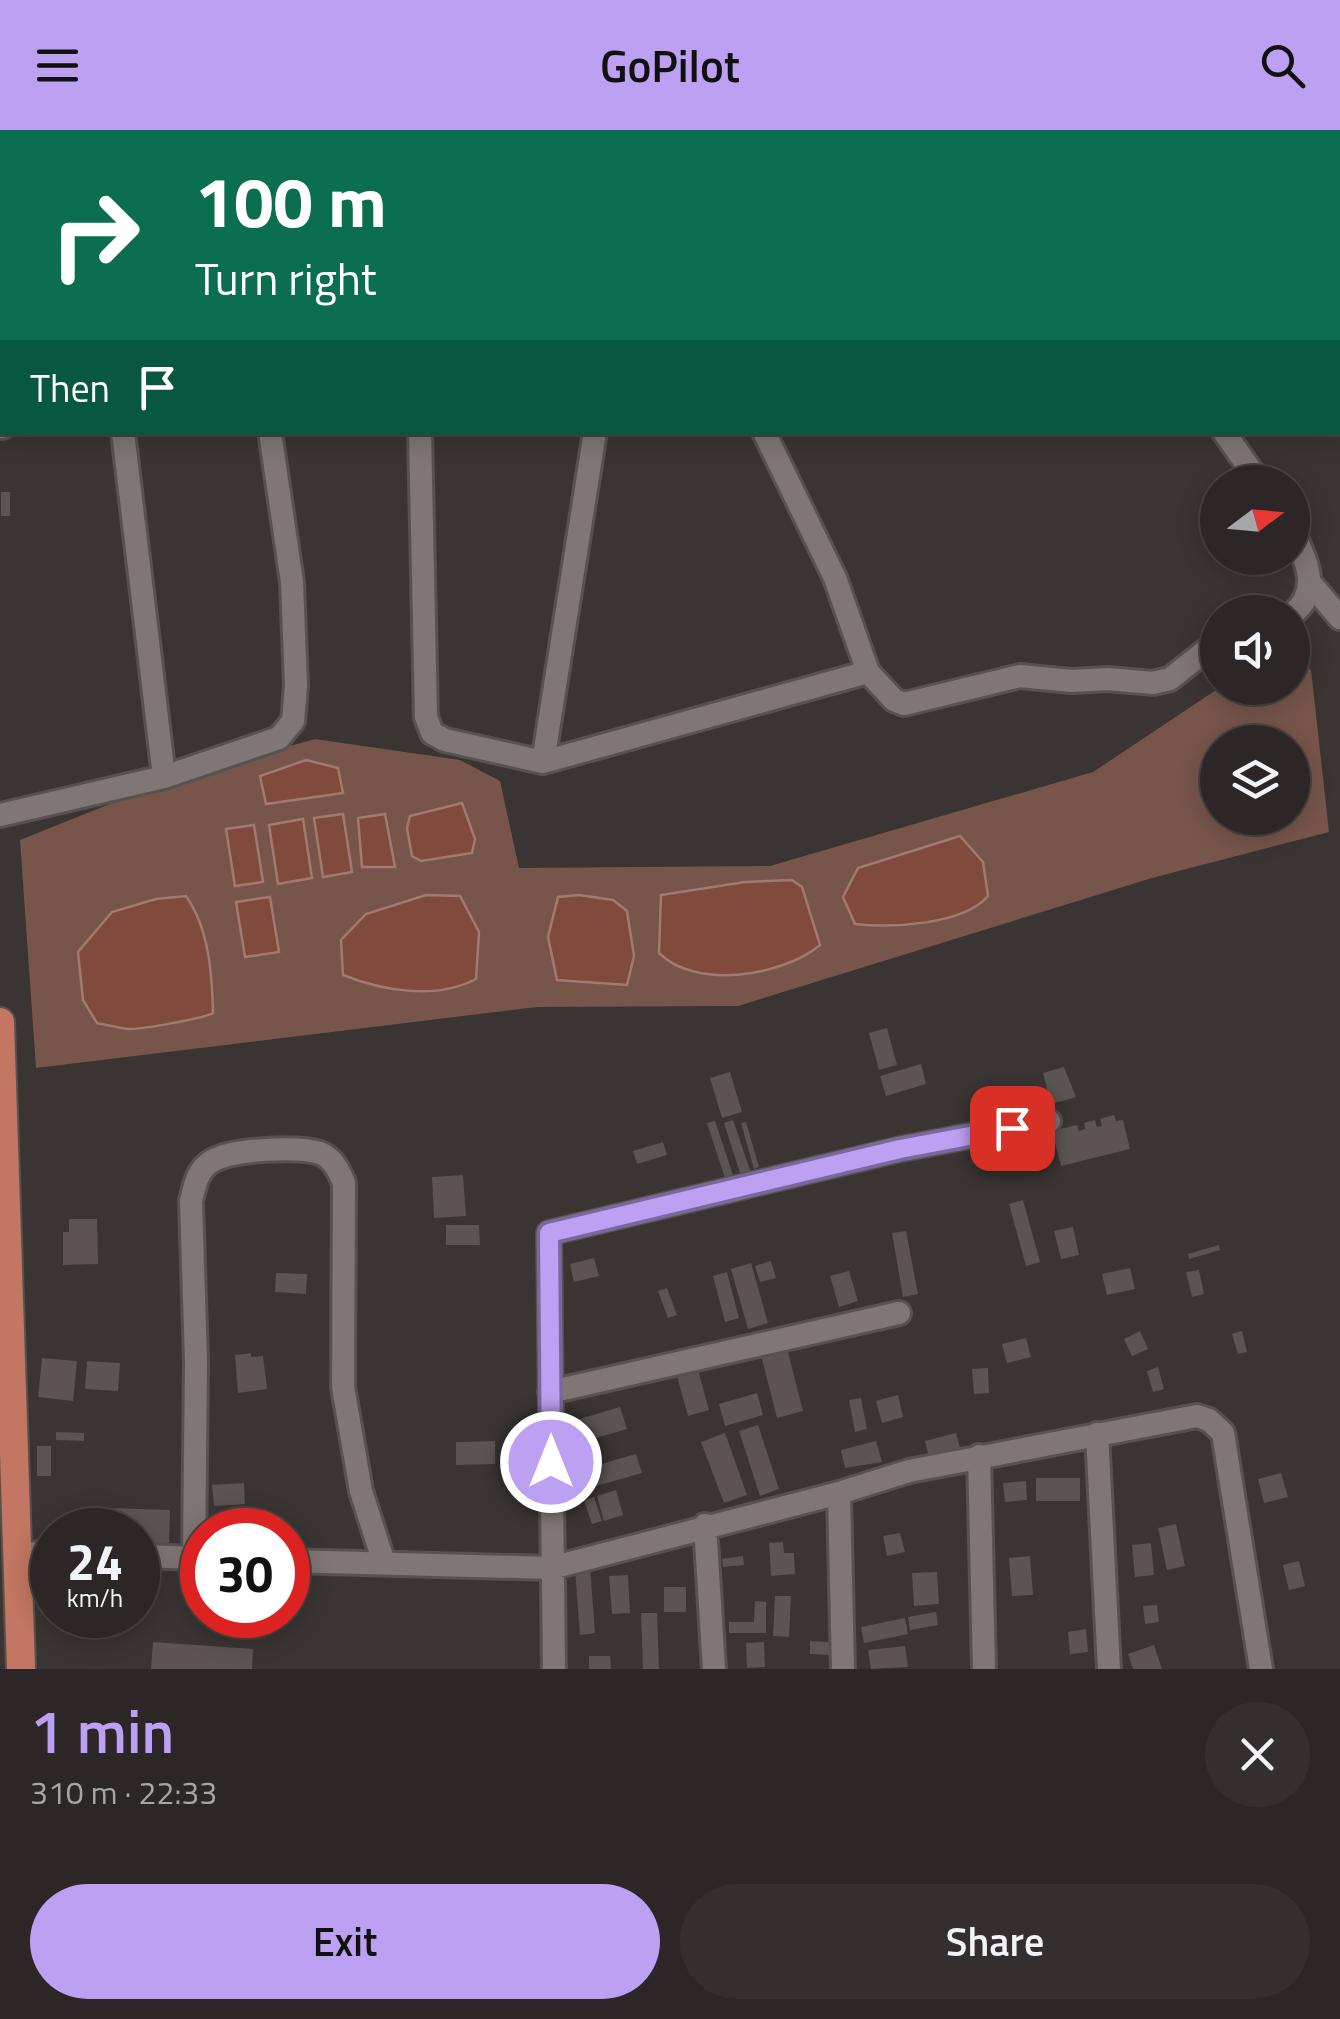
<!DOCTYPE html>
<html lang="en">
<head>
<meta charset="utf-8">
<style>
  body { margin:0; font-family:"Titillium Web",sans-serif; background:#342f2e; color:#f1f3f6; height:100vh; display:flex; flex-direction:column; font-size:38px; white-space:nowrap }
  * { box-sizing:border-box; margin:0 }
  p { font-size:32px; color:#a6a5a7 }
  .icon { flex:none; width:55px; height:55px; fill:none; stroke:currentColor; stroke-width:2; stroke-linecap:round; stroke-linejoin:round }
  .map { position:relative; height:1539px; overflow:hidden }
  .details { display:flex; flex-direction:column; background:#2c2726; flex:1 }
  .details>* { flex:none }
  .guide { position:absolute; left:0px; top:0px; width:1340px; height:305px; box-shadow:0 5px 25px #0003,0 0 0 2px #484443; background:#0b6e4f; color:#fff; overflow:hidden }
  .needle { width:65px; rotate:74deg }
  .controls { position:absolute; left:1200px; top:335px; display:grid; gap:20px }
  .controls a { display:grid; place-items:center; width:110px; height:110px; border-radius:50%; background:#2c2726; box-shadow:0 5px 25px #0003,0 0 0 2px #484443; font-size:50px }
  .speed { position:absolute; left:30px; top:1378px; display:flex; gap:20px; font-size:50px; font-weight:700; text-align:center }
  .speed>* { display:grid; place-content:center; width:130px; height:130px; border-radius:50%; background:#2c2726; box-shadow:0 5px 25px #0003,0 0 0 2px #484443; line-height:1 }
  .speed small { font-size:25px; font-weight:400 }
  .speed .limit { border:15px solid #d22; background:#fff; color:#111 }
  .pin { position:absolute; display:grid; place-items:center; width:85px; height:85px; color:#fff; margin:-42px; border-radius:20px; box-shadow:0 5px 15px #0006 }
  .me { position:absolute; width:110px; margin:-55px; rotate:0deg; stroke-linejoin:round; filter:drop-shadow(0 0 8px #0008) }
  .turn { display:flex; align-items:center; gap:35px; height:210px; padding:0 30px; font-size:45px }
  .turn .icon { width:130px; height:130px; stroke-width:2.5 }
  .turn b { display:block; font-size:70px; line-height:85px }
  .then { display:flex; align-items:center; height:95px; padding:0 30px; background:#0003; gap:20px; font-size:38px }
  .round { display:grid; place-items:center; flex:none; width:105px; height:105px; border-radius:52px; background:#342f2e }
  .summary { display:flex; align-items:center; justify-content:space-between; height:170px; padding:0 30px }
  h1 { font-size:60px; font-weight:600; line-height:75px; color:#bca0f2 }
  .primary-button { display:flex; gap:20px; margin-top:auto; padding:20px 30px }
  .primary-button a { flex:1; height:115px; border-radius:60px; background:#bca0f2; color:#111; font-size:40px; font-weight:600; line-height:115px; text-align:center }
  .primary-button a+a { background:#342f2e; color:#f1f3f6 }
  header { display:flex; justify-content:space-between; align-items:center; height:130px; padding:0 30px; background:#bca0f2; color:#111; font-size:45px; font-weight:600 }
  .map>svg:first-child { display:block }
  .green { fill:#77554b; fill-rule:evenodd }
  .water { fill:#804a3c; stroke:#a27a70; stroke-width:2.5 }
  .building { fill:#5b5452 }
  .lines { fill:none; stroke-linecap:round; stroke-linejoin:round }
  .minor-casing { stroke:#575250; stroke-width:28 }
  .major-casing { stroke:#575250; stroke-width:32 }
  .minor { stroke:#7f7775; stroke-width:22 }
  .major { stroke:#c37661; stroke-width:28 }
  .route-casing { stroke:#7a689d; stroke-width:25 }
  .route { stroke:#bca0f2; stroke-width:18 }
</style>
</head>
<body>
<header><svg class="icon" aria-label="menu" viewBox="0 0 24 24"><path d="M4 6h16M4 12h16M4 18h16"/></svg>GoPilot<svg class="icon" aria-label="search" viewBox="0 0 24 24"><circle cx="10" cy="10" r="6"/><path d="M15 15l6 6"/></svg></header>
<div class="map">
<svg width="1340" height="1539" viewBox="0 0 1340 1539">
  <rect width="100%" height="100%" fill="#3a3432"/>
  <path class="green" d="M1293 526 1311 540 1329 702 1152 748 738 876 537 877 36 938 20 710 167 651 315 609 460 630 500 651 519 738 770 736 1093 642 1219 558H1292ZM1218 612H1292V688H1218Z"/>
  <path class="water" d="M306 630 338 638 343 663 266 674 260 646Z
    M462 673 475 709 472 723 421 731 412 726 407 698 410 686Z
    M343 684 352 742 323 747 314 688Z
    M385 684 395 737H362L358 688Z
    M303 689 312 748 278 754 269 695Z
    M254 695 263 752 235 756 226 699Z
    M960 706 983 732 988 766C963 795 891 798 855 794L843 767 858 738Z
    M792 750 802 757 820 815C783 846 696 860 659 823L661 765 745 752Z
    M426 765 460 766 479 802 476 849C436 870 383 861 343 845L341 810 366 784Z
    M579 765 613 770 627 781 634 826 627 855 557 850 548 807 558 767Z
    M186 766C209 799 212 843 213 883 205 888 143 899 131 899 120 899 108 895 97 893L83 870 78 822 112 782 156 769Z
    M270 767 279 822 245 827 236 772Z"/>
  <path class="building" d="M1 362H10V386H1Z
    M887 898 897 935 879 940 869 903Z
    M921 934 926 954 886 966 880 946Z
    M1064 937 1076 967 1051 974 1043 943Z
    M730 942 742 982 722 988 710 948Z
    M1114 985 1116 991 1123 990 1130 1019 1061 1036 1052 1001 1077 995 1079 1001 1085 999 1084 993 1095 990 1097 997 1102 996 1100 989Z
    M733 990 751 1043 741 1046 724 993Z
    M715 991 733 1045 725 1048 707 993Z
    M746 992 759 1037 754 1039 741 993Z
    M663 1012 667 1025 637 1034 633 1021Z
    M463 1045 466 1086 434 1088 432 1047Z
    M1023 1070 1040 1132 1026 1136 1009 1074Z
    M69 1089H97L98 1134 63 1135V1102H69Z
    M446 1095H479L480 1115H446Z
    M1073 1097 1079 1125 1061 1129 1054 1101Z
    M906 1101 918 1164 903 1167 892 1103Z
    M1219 1115 1220 1120 1189 1129 1188 1124Z
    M594 1128 599 1146 574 1152 570 1134Z
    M771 1131 776 1148 760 1152 755 1136Z
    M751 1133 768 1193 748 1199 731 1139Z
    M1130 1138 1135 1159 1107 1165 1102 1144Z
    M1199 1140 1204 1164 1192 1167 1186 1142Z
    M849 1141 858 1171 839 1177 830 1146Z
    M727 1142 739 1188 725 1192 713 1146Z
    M276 1143 307 1144 306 1164 275 1162Z
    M667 1158 677 1185 668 1188 658 1161Z
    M1140 1201 1148 1219 1132 1226 1124 1209Z
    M1242 1201 1247 1222 1238 1224 1232 1204Z
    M1026 1208 1031 1227 1007 1233 1002 1214Z
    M787 1218 803 1281 777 1288 761 1225Z
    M251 1223V1227L263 1226 267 1259 238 1263 235 1225Z
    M42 1228 77 1231 73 1271 38 1267Z
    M87 1231 120 1233 118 1261 85 1259Z
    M1158 1237 1164 1259 1153 1262 1147 1241Z
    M988 1238 989 1263 974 1264 972 1239Z
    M698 1240 709 1280 688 1286 677 1246Z
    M757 1263 763 1285 725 1296 719 1274Z
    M898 1265 903 1287 882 1293 876 1271Z
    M861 1268 867 1299 855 1302 849 1270Z
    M620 1277 627 1299 582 1312 576 1290Z
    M758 1295 779 1359 760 1366 739 1301Z
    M56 1302 84 1303V1311L56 1310Z
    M725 1303 747 1365 724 1373 701 1312Z
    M956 1303 960 1318 929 1327 925 1311Z
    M495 1311V1334L456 1335V1312Z
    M876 1311 882 1332 845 1338 841 1320Z
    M37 1316H51V1346H37Z
    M636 1324 642 1343 582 1360 577 1341Z
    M1281 1343 1288 1367 1264 1373 1258 1349Z
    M1036 1348H1080V1371H1036Z
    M1026 1351 1027 1370 1005 1372 1003 1353Z
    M244 1353 245 1374 214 1376 212 1355Z
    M616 1360 623 1385 604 1391 597 1366Z
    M594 1367 602 1391 592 1394 584 1370Z
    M110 1378 170 1380 169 1415 138 1414V1400H109Z
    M1176 1394 1185 1436 1167 1440 1158 1398Z
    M900 1403 905 1422 887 1426 883 1406Z
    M783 1412 784 1423H794L795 1444 771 1446 769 1413Z
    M1151 1413 1154 1445 1135 1447 1132 1415Z
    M743 1426 744 1435 723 1437 722 1429Z
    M1030 1426 1033 1465 1012 1466 1009 1428Z
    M1299 1431 1305 1456 1289 1460 1283 1435Z
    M590 1437 595 1503 580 1505 575 1439Z
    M937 1442 939 1474 914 1476 912 1443Z
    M628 1445 630 1483 612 1484 609 1446Z
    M664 1457H686V1482H664Z
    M775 1466H791L789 1507 773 1506Z
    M755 1471 766 1472V1503H729V1492H754Z
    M1157 1475 1159 1492 1145 1494 1143 1476Z
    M936 1482 938 1495 910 1500 908 1487Z
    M641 1483H657L659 1539H643Z
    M905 1488 908 1504 864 1513 861 1497Z
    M1086 1499 1088 1522 1070 1524 1068 1502Z
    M810 1511 829 1512V1525L810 1524Z
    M153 1512 253 1519 252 1539H151Z
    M764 1512 765 1537 747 1538 746 1513Z
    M1154 1515 1162 1539H1133L1128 1524Z
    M905 1516 908 1537 871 1539 868 1520Z
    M589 1526H610L611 1539H589Z"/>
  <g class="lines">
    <g class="minor-casing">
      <path id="minor" d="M151 0V2
        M803 0 804 2
        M943 0V2
        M1093 0V2
        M201 2 249 0
        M645 2 646 0
        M0 146H2
        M0 297H2
        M123 302 164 647
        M420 302 426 587 432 603 445 610 543 632 868 542
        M764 302 835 448 868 542 894 570 904 574 1020 546 1072 551 1108 549 1153 553 1170 549 1218 511
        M1224 302 1259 352
        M1292 401C1306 428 1322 462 1292 484
        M1311 454 1340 488
        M543 632 595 302
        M0 685 164 647 279 608 293 591 296 556 292 452 270 302
        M550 1262 899 1183
        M1097 1304 1109 1539
        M979 1326 984 1539
        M839 1363 843 1539
        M705 1395 714 1539
        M17 1423 52 1424
        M138 1426 202 1428
        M194 1428 196 1231 191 1071C195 1055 197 1040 212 1031 233 1019 298 1016 320 1023 333 1028 339 1041 344 1053L343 1257 361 1361 384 1433
        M288 1431 551 1438 839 1363 909 1341 1197 1286 1209 1290 1223 1303 1261 1539
        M554 1539 549 1103 901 1019 1049 991"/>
    </g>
    <g class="major-casing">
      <path id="major" d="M0 892 21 1539"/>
    </g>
    <use href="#minor" class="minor"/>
    <use href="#major" class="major"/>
  </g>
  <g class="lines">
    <g class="route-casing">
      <path id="route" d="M551 1332 549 1103 900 1019 1012 998"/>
    </g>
    <use href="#route" class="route"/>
  </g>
</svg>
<div class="controls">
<a><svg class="needle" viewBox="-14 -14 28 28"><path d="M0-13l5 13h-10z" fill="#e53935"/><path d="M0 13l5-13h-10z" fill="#a6a5a7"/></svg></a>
<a><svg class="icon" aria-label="sound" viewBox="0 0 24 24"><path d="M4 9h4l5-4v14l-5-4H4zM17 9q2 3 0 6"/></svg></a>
<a><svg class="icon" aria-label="layers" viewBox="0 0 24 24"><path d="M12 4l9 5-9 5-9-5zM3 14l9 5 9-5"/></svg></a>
</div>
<div class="speed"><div>24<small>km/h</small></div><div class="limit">30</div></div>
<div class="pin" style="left:1012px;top:998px;background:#d93025"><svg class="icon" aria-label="arrive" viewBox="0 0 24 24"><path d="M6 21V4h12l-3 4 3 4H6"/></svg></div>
<svg class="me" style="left:551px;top:1332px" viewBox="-20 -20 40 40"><circle r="17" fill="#bca0f2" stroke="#fff" stroke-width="3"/><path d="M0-11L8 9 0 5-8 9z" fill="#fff"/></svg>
<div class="guide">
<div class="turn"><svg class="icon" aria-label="right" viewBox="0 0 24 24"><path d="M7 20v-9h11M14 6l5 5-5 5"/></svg><div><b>100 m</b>Turn right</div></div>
<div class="then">Then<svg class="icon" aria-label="arrive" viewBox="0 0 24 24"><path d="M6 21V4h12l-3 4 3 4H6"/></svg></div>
</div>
</div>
<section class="details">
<div class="summary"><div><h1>1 min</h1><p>310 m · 22:33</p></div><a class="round"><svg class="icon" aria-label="close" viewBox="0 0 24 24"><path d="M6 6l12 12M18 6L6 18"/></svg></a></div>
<div class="primary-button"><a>Exit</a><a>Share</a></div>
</section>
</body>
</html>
